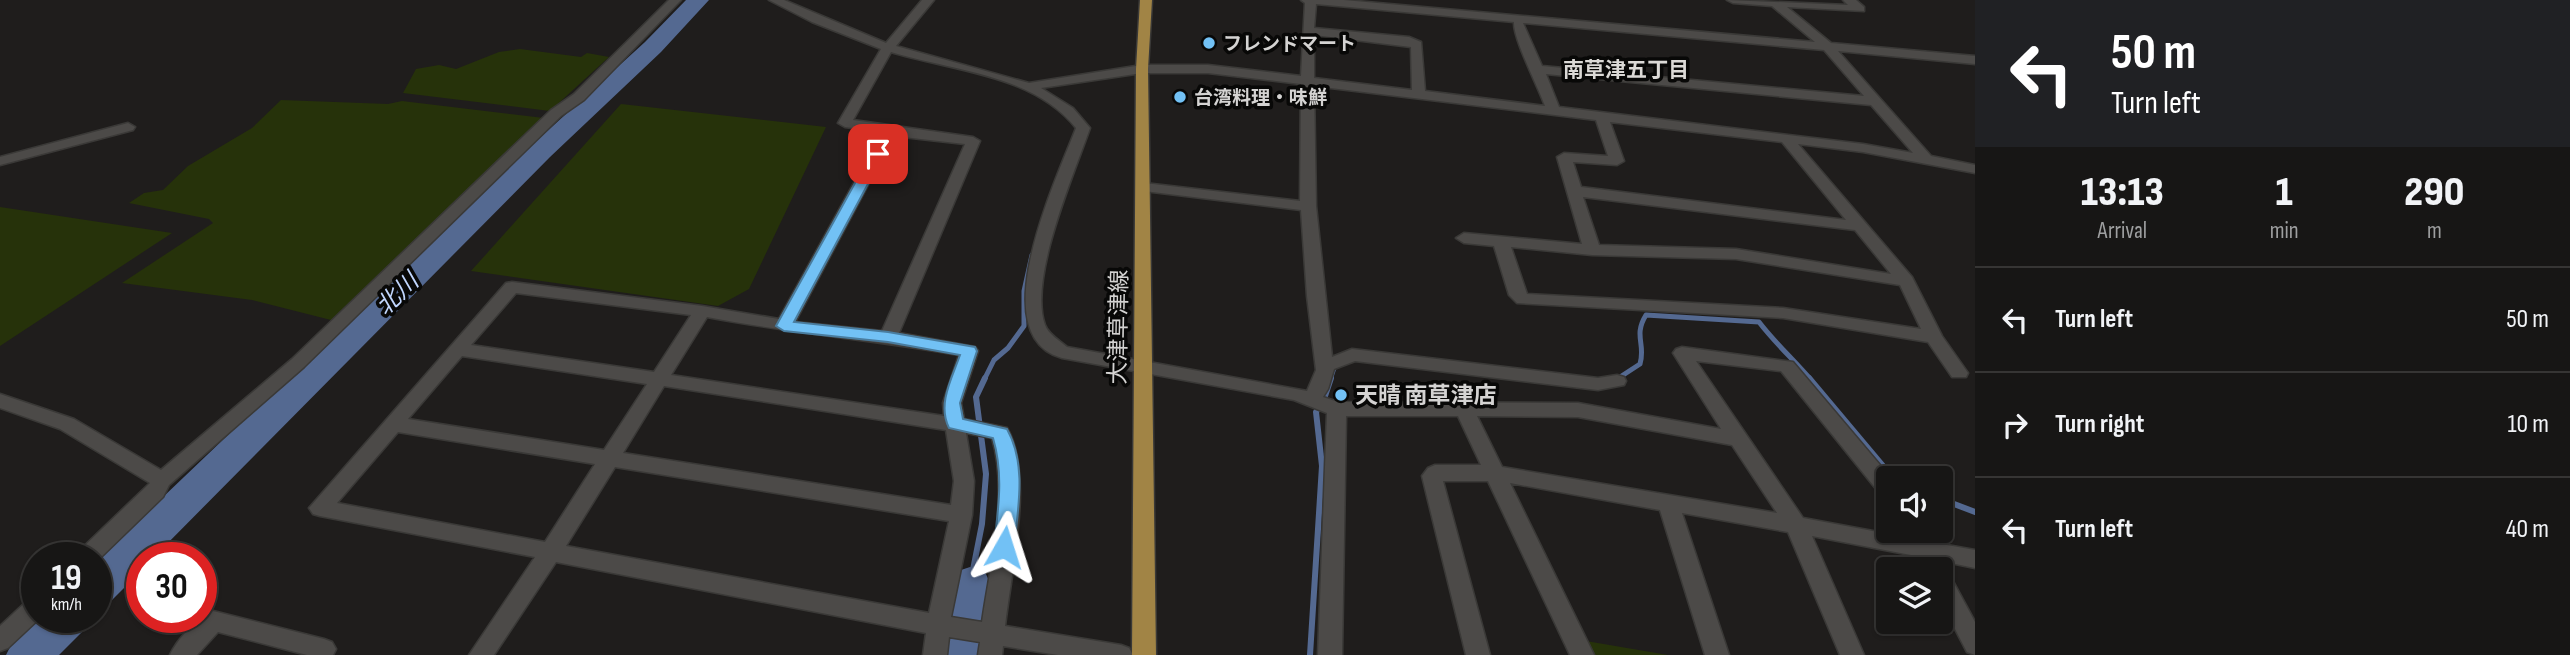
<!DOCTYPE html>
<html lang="en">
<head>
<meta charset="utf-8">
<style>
  body { margin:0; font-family:"Sofia Sans Condensed","Noto Sans JP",sans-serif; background:#201f1e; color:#f1f3f6; height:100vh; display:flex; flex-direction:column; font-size:26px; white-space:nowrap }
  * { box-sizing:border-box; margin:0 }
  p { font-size:23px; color:#9e9fa0 }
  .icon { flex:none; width:38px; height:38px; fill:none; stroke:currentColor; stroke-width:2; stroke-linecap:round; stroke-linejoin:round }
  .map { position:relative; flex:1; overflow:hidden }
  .panel { display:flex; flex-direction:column; background:#171615; width:595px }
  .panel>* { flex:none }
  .top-card { background:#202124; color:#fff; overflow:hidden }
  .tools { position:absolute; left:1876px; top:466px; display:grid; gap:14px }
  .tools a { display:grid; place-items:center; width:77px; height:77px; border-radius:7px; background:#171615; box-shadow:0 2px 5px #0004,0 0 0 2px #363534; font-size:35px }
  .speed { position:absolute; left:21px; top:542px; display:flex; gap:14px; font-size:35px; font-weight:700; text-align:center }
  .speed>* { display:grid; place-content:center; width:91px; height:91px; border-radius:50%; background:#171615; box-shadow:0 2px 5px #0004,0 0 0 2px #363534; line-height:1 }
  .speed small { font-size:18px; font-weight:400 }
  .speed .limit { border:10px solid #d22; background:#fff; color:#111 }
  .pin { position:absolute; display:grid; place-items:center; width:60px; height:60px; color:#fff; margin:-30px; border-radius:14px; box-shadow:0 4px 10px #0006 }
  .me { position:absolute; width:77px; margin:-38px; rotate:6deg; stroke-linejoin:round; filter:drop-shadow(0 0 5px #0008) }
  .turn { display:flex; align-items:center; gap:24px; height:147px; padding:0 21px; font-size:32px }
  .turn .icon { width:91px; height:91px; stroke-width:2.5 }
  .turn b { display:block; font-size:49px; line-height:60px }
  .eta { display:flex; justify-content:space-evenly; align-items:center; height:119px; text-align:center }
  .eta b { font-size:42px; font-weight:800; line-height:49px }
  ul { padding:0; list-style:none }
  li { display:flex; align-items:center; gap:21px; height:105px; padding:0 21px; border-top:2px solid #363534 }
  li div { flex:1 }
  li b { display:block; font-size:26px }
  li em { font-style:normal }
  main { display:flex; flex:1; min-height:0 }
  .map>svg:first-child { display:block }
  .green { fill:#26320a }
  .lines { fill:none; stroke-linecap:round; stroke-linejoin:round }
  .stream-far1 { stroke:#546991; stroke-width:5 }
  .stream { stroke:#546991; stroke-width:6 }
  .river { fill:#546991; fill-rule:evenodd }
  .minor-casing { stroke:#3a3937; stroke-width:3 }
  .major-casing { stroke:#3a3937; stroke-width:3 }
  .minor { fill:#4c4a48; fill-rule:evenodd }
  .major { fill:#a18445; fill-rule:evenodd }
  .route { fill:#72c1f5; stroke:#4a7d9f; stroke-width:2 }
  .poi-dot { fill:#72c1f5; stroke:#080807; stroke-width:2.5 }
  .labels { text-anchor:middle; stroke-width:7; stroke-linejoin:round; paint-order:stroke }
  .far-poi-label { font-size:19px; font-weight:bold; fill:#d4d3d2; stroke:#080807; text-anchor:start }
  .far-neighbourhood-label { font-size:21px; font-weight:bold; fill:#dbd9d6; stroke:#080807 }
  .street-label { font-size:23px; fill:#d4d3d2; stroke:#080807 }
  .poi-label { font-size:23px; font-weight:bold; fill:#d4d3d2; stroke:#080807; text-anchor:start }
  .water-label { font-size:24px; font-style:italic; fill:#c1d6fd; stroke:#080807 }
</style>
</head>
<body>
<main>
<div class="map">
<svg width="1975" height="655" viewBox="0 0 1975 655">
  <rect width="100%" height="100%" fill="#1f1d1c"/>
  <path class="green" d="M520 49 581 57 587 53 609 57 550 111 403 93 416 69 439 65 456 69 499 52Z
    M281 100 388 104 402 101 544 118 331 320 252 300 122 283 213 223 209 219 129 203 144 193 163 190 188 166 252 128Z
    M621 104 826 127 749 289 718 306 471 271Z
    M0 207 172 233 0 346Z
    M1586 641 1668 655H1593Z"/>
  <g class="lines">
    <path class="stream-far1" d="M1617 379 1640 364C1646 344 1633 336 1646 315L1759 322C1775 343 1794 360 1811 380
      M984 380 994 360 1008 348 1024 326V291L1032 255
      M1330 380 1334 368"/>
    <path class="stream" d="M1809 378 1893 478
      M1941 499 1975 512
      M970 585 982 524 986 474 976 397 985 378
      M1310 655 1322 466 1316 412 1324 399 1331 378"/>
    <path class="river" d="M686 0H709L661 52 550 157 153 558H142V570L111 601 96 606V561L532 145 645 42Z
      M970 567 985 572 991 585 987 655H941L949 585 955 572Z
      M38 618H89L83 631 59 655H6L13 641Z"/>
    <g class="minor-casing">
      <path id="minor" d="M669 0H681L584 100 561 116 304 367 169 485 163 497 96 562V558H75L78 552 150 483 60 429 0 408V394L74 419 161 470 292 359 551 110 574 94Z
        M769 0H784L886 43 922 0H934L896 46 1029 83 1142 65H1208L1301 76 1305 3 1301 0H1344L1815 42 1772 6 1733 3 1727 0 1848 5 1843 0H1856L1864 7V11L1787 7 1831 43 1975 56V64L1838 51 1931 156 1975 165V173L1863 152 1798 144 1912 277 1942 336 1968 373 1966 377H1952L1928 342 1783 318 1517 303 1509 295 1494 246 1464 243 1456 238 1464 233 1582 244 1557 157 1564 153 1608 156 1596 120 1314 86 1316 206 1332 357 1352 349 1598 378 1617 375 1624 377 1626 381 1624 385 1598 390 1355 361 1334 369 1328 389 1323 397 1338 402 1578 403 1721 429 1673 353 1676 349 1682 347 1793 362 1891 478H1888V497L1881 495 1781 371 1696 361 1803 518 1905 537 1901 530H1923L1930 542 1975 550V568L1941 561 1945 569 1943 573 1949 574 1975 622V655L1967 652 1941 602V569H1922L1916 556 1812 536 1864 655H1840L1788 532 1682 513 1729 655H1705L1660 510 1510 483 1594 655H1570L1488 481H1443L1490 655H1466L1422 476 1428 468 1435 465H1481L1458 416H1346L1342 655H1318L1327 413 1294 400 1062 358C981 336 1058 176 1076 128 1033 74 953 71 891 52L853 120 973 137 980 141 899 333 975 347 978 351 961 403 964 419 1007 428C1034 475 1011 572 1005 626L1121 645 1129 648 1133 655H1058L1003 646 1002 655H978L980 642 949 637 947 655H923L926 633 556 562 494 655H469L535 557 320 516 313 514 309 508 506 283 512 282 702 306 779 319 882 132 845 127 838 123 881 49 812 22ZM1316 4 1514 22C1513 39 1538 86 1545 106L1425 91 1421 42 1409 37 1314 28ZM1523 23 1824 50 1864 96 1542 66ZM1314 35 1411 47 1412 90 1314 78ZM1142 73H1208L1301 84 1300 201 1144 183 1137 187 1144 191 1301 210 1307 296 1316 370 1307 391 1067 347C1060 341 1048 334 1045 325 1028 279 1074 174 1090 128L1073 108 1041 88ZM1546 74 1871 105 1913 153 1863 144 1559 107ZM1610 122 1782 142 1846 220 1581 187 1573 162 1617 165 1624 161ZM894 136 965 144 882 331 795 322ZM1583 197 1855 230 1891 274 1736 249 1599 245ZM1511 247 1592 255 1736 259 1900 285 1921 329 1783 308 1527 294ZM516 293 691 315 654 372 471 345ZM707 317C790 333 875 340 959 355L943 403 944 416 671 375ZM462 356 647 384 604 450 408 419ZM664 386 946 430 954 481 951 505 623 453ZM1477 416 1578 417 1732 445 1777 513 1502 467ZM398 432 595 464 545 542 337 503ZM966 433 992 438C1009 494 990 565 982 622L951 617 972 515 974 481ZM615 467 949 521 929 613 566 546Z
        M128 123 135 127 133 130 0 165V157Z
        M37 596V618H40L8 648 0 651V626L29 599Z
        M213 611 324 639 332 642 336 649 333 655H307L218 632 197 655H170C177 640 197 617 213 611Z"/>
    </g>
    <g class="major-casing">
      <path id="major" d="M1140 0H1152L1148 69 1156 655H1132L1136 69Z"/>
    </g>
    <use href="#minor" class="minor"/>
    <use href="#major" class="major"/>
  </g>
  <path class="route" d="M878 150 884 154 794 322 888 332 975 347 977 351 960 403 963 419 1007 429C1027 465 1018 508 1014 547L1011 553 1004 555 997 553 994 547C998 510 1004 475 993 438L949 428C937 404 952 378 960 355L888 342 784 331 776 326 871 154Z"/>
  <g class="poi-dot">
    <circle cx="1209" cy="43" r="7"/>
    <circle cx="1180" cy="97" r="7"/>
    <circle cx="1341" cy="395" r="7"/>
  </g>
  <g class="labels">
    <g class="far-poi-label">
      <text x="1223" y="50">フレンドマート</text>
      <text x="1194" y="104">台湾料理・味鮮</text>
    </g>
    <g class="far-neighbourhood-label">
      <text x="1626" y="77">南草津五丁目</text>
    </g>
    <g class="street-label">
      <text transform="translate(1118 327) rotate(-89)" y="8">大津草津線</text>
    </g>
    <g class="poi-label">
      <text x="1355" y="403">天晴 南草津店</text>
    </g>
    <g class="water-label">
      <text transform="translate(397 294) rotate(-44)" y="8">北川</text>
    </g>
  </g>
</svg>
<div class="tools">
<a><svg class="icon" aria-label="sound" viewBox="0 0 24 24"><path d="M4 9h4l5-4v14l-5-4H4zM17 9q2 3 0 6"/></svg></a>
<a><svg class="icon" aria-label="layers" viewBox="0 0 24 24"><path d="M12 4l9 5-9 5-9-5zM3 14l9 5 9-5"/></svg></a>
</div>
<div class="speed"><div>19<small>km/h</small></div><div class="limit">30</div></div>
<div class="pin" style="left:878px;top:154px;background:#d93025"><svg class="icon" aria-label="arrive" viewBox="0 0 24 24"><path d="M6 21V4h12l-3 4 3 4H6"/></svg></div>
<svg class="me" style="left:1004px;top:547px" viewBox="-20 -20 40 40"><path d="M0-17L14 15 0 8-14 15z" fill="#72c1f5" stroke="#fff" stroke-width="4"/></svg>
</div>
<section class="panel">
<div class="top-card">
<div class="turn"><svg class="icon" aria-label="left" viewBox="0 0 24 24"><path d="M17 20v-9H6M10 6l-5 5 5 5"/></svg><div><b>50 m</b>Turn left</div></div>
</div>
<div class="eta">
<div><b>13:13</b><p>Arrival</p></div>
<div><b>1</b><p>min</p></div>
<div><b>290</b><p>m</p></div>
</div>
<ul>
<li><svg class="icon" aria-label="left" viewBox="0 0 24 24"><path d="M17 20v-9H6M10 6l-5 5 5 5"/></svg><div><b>Turn left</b></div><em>50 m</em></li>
<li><svg class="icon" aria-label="right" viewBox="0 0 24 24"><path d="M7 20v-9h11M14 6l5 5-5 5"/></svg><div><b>Turn right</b></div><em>10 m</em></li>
<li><svg class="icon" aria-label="left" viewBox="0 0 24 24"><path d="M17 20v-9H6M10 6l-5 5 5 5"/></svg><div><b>Turn left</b></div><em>40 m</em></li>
</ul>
</section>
</main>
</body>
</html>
